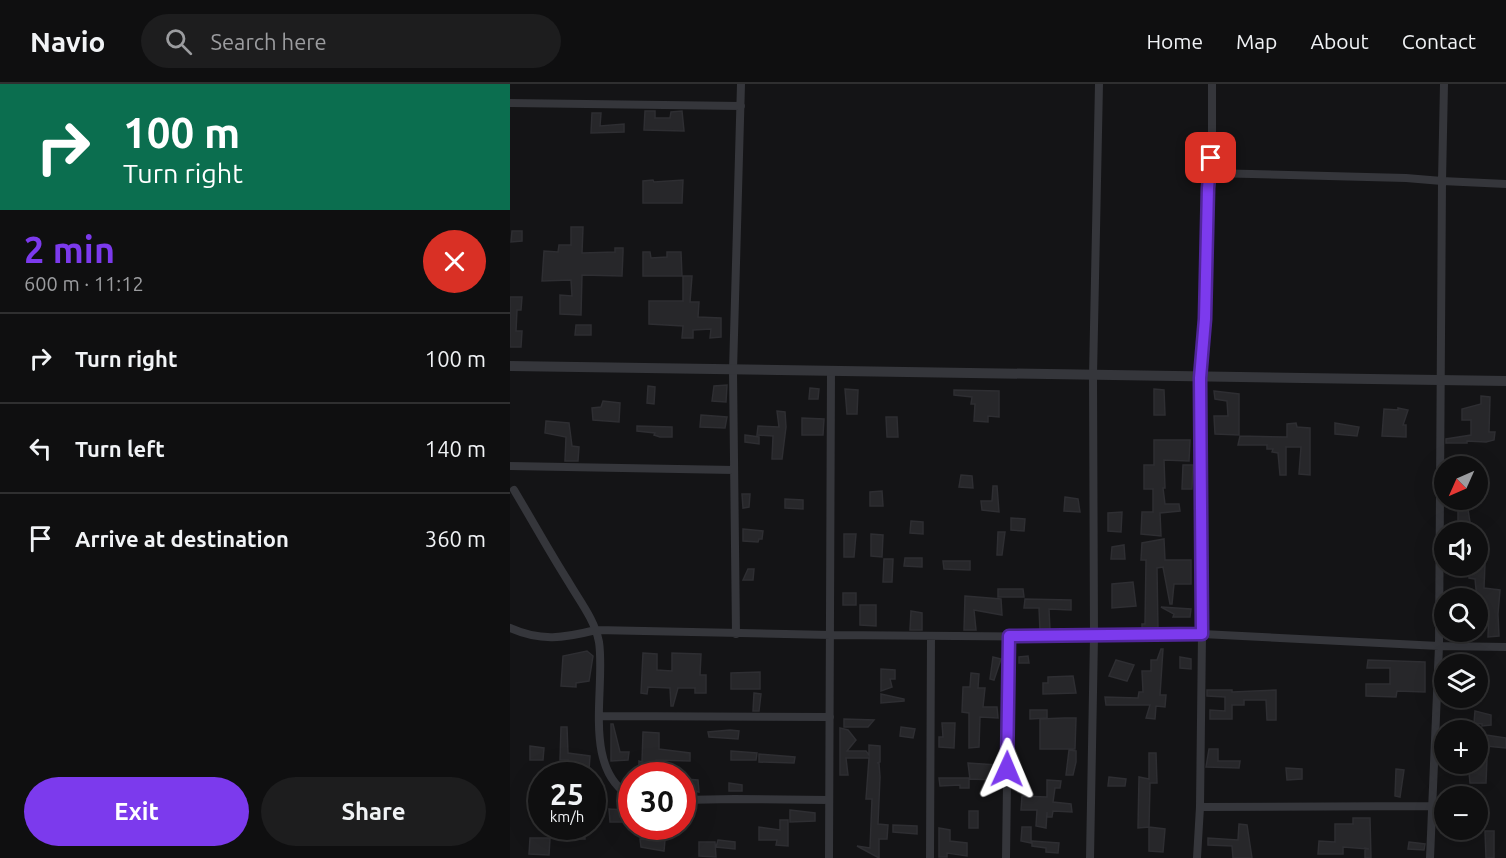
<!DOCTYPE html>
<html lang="en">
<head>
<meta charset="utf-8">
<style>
  body { margin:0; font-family:Ubuntu,sans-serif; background:#1d1d1e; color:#f1f3f6; height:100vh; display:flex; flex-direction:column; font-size:22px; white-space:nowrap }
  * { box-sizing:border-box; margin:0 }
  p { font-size:20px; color:#9b9c9f }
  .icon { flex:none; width:33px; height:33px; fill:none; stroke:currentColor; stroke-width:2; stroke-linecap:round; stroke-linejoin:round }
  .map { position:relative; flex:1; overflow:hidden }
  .details { display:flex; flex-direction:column; background:#0f0f10; width:510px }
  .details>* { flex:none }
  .top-card { background:#0b6e4f; color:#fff; overflow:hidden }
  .needle { width:39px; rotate:225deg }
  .fabs { position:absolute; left:924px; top:372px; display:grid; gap:12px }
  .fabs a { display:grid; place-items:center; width:54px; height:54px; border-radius:50%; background:#0f0f10; box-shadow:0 6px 24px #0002,0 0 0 2px #2f2f30; font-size:30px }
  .speed { position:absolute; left:18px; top:678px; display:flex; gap:12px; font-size:30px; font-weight:700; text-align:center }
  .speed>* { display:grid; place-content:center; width:78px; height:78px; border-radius:50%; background:#0f0f10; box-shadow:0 6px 24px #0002,0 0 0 2px #2f2f30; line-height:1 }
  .speed small { font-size:15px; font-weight:400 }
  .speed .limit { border:9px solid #d22; background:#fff; color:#111 }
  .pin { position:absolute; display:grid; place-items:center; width:51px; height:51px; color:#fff; margin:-26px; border-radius:12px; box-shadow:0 3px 9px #0006 }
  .me { position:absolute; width:66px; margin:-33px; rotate:1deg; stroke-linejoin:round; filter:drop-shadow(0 0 4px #0008) }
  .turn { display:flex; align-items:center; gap:21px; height:126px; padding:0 24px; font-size:27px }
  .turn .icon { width:78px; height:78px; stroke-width:2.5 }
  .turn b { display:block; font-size:42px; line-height:51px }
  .round { display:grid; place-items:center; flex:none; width:63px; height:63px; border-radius:32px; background:#1d1d1e }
  .overview { display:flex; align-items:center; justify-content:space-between; height:102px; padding:0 24px }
  h1 { font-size:36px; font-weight:600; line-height:45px; color:#7c3aed }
  .primary-button { display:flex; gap:12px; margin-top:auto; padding:12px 24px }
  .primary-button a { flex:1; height:69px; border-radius:36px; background:#7c3aed; color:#fff; font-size:24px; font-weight:600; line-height:69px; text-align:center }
  .primary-button a+a { background:#1d1d1e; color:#f1f3f6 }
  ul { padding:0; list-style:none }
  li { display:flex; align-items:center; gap:18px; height:90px; padding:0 24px; border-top:2px solid #2f2f30 }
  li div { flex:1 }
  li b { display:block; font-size:22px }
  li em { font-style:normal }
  header { display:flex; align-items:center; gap:36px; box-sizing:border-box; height:84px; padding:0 30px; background:#0f0f10; border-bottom:2px solid #2f2f30 }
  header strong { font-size:28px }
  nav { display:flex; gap:33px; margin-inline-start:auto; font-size:21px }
  .search { width:420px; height:54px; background:#1d1d1e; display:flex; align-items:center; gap:15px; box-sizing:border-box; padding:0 21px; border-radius:33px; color:#9b9c9f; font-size:22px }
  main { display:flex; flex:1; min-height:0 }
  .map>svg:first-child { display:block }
  .building { fill:#27272a; stroke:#2e2e32; stroke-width:1.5 }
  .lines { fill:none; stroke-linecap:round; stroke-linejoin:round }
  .minor { stroke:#35363b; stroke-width:8 }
  .tertiary { stroke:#35363b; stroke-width:10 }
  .route-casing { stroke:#51269a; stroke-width:15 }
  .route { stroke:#7c3aed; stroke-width:10 }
</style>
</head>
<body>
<header>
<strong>Navio</strong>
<div class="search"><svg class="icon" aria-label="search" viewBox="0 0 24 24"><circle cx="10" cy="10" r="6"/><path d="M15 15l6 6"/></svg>Search here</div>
<nav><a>Home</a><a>Map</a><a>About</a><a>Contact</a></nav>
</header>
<main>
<section class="details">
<div class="top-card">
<div class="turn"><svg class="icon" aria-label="right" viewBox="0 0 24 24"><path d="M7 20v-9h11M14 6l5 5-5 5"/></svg><div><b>100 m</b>Turn right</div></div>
</div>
<div class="overview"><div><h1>2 min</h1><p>600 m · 11:12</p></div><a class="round" style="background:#d93025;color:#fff"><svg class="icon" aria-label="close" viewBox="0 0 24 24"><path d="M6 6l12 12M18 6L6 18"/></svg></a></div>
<ul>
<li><svg class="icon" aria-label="right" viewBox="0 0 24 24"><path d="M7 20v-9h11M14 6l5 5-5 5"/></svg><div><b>Turn right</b></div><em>100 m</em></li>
<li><svg class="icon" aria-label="left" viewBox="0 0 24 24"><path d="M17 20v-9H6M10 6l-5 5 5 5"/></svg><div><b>Turn left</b></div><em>140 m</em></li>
<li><svg class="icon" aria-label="arrive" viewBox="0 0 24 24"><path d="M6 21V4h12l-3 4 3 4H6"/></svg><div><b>Arrive at destination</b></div><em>360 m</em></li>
</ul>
<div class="primary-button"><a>Exit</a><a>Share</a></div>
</section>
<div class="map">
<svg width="996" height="774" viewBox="0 0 996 774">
  <rect width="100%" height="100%" fill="#141416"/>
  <path class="building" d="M135 27H145V34H160L161 28 172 27 174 47 134 46Z
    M82 29H91L90 42 114 40V48L81 49Z
    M143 96 144 98 173 96 172 119H133V97Z
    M61 143H73L72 169 105 168V164H113V168L112 192 72 191 71 231 50 230V211L62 212 61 196 32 197 34 167 48 168 49 161H61Z
    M2 147H12V157L1 158Z
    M133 168H140L141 174 157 173V168H171L172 192H133Z
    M173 192H182L180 218H189L188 233 211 234V253L200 254 201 245 183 246V254H172L173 242 139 240V217H173Z
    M0 213H12L11 226H7L6 247H12L11 263H0Z
    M66 241H81V251H65Z
    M217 301 216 318 202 317 204 302Z
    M138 302 145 303 144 320 137 319Z
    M300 304 309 305 308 315H299Z
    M335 305 348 306 347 330H337Z
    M644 305 654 306 655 331H644Z
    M444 306 489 307V333L478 332V338L464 337 465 320H461L462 313 444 311Z
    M704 307 729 310V351L705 350 704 332H718L717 317 705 315Z
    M971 312 980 313 979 348H985L984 356 976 358 957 357V359H936V355L961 351V336H952V325L971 320Z
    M93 317 110 319 109 338 83 336 82 324 91 323Z
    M888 324 898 326 893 341H896V353L872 352 874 325 888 326Z
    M267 327 275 328 276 343 272 375H262L263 352 247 351 248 342 269 343Z
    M191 331 217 333 215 344 190 343Z
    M376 333H387L388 353H377Z
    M292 334 314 335 313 351H292Z
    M36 337 59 339 62 362 69 363 68 377H55L56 353 35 349Z
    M786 339 787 343 800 344V391L789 390 791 363H776V391H770L768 369 762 368 763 365H757V361H728L730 352 777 353V340Z
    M825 339 849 343 847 352 825 350Z
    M127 342 162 343V353H150L144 351 145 349 127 347Z
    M235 351 249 353V360L235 358Z
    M644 356H680L679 377 654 376 655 404H653L655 420H669L670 427 650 429 651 452 631 450 632 428H643V405H634V381H644Z
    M673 381H683L682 405H672Z
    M451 391 462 392 463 404 449 403Z
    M483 402H487L489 428 472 426 471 417H482Z
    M372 407 373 422H360V408Z
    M232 410H240L239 423 233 424Z
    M555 413 568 415 570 428 554 427Z
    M275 415 293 416V425L275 424Z
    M948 425 958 426 960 438H948Z
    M612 428 611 448 598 447V429Z
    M501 434 515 435 514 447 501 446Z
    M401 437 413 438V450L400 449Z
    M233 445 253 447 252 455H249L248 458 233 457Z
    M488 448H495L492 471H487Z
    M334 450H346L344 473H334Z
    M361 450 373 451 372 473 361 472Z
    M654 455 655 476H681V500H664L662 520H660L653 483 647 484 648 545 632 546V540H635L636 476H631L632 459Z
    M614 461 615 475H601L602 463Z
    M395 474H412V483L394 482Z
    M374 475H383L382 498H373Z
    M433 477H460V486L434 485Z
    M968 480H975L974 504 990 506 988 530 989 552 978 553 979 527 968 526 965 495 959 494V482H968Z
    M238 485H244L243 496H233Z
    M623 498 626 522 602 524V500Z
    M488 505H513L514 513H488Z
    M333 509H346V521H333Z
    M455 512 491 515 492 531 464 526 466 546H454Z
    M515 515 561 516V526L539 525 540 547H530L529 524H514Z
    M350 521H366V542L350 541Z
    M651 523 681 525 680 533H663L664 530Z
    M401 527 412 529V546H400Z
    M651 565H653L650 611H656L655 623 646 622 645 635 636 634 640 621H596L595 613 628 614 629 608H633L632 587H641V576H647Z
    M77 567 83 572 79 597 66 599V603L51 602 53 572Z
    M133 569 147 570V586L162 587V569L191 570 190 591H196V609H185V604H168L163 622H161L160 604 138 603 137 610 131 609Z
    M518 572 519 579H509V573Z
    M483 573 491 575 484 596 480 595Z
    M670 573 681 575V585L670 584Z
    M606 576 624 581 617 597 599 592Z
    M858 576 915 578V608L887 607 886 613 856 612V600H880V584H857Z
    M371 585 385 586V595H380L382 603 371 607Z
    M250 588V605H221V589Z
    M461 589 469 590 468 604H475L473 623H487L488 634 470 633 469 663 459 664V629L452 628 453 603H460Z
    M563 592 566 609 533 610V599H538V593Z
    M697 606H722V608L766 606V636H757L756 616H734V621H722V635H700V626L715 627V613L697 612Z
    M244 609 251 610 249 627H243Z
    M371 610 394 615V617L371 619Z
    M520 626H537V634L520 635Z
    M965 627 981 631V641L972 642V640L964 639Z
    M554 634H566L565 665H530V635Z
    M334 635 364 636 358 643H334Z
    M432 639H445L444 664 429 663V653H433Z
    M101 640H103L110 668H119L118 676 101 677Z
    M51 643H57L58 669 80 672 79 686H57L58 676H50Z
    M391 643 405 645 403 654 390 652Z
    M330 644 338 646 346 656 337 667H356L359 671V661L370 662V678L367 679H369L370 693 368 740 378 741 377 755H369V774L347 762 360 764 362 715H356L359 674H336L338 691H330Z
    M220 646 229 647 228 655 199 653 198 648Z
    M133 648 149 649V665L180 669V677L146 676 142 687 129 686V677L132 678Z
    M976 651 996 654V664L976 662Z
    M20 662 34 664 33 676H20Z
    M699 665H708V677H730L729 684 696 683Z
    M559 666 566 667V678L563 691H556Z
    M221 667 247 669 246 676H221Z
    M639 669H646L647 699H640L639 743 628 744 629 693 639 695Z
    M249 670 285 673 284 679 249 678Z
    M968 674H977L976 699H960L959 688 965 686Z
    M458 679 487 681 485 696 460 695Z
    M776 684 792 685V695L777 696Z
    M886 685 894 686 890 713 885 712Z
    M599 693 616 695 615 702H598Z
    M429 694H459V704H450V701L430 702Z
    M175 695 188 696 189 708 176 706Z
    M537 696 551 697 550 704H545L543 718 561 720 562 728 543 727 542 733H537V728L536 744 526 742 527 726H511L512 712 537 713Z
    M219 699 232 701V707H219Z
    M508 699 518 700 517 708H508Z
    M99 725 116 726V738H100Z
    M280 726 305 729V737L280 738Z
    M459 727H468V744H459Z
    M843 734H860L861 774H855V764L859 765 833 763V770H808L809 757 825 758V740H843Z
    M270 736H278V762L266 761 267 756H249V743L270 746Z
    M729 740 737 741 742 774H723L722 762 698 761V754L728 756Z
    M383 741 407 742V750L383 748Z
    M52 743 74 744 75 755H51Z
    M512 743H521V759L511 757Z
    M639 743 655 745 653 768 639 767Z
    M429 744 440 746V757L457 759V772L437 769V773H429Z
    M975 747H984V774H976Z
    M20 754H40L39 771 19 770Z
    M130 755 155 756 154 767 131 763Z
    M208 756 225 758V765L206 763Z
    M522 757 549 759 548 769 536 768V764L522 762Z
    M189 758H205L206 773 189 772Z
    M899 758 915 760 914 766 898 765Z"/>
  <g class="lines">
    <path class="minor" d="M0 19 231 22
      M700 89 896 94 932 97 996 100
      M0 382 224 386
      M4 406C22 436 39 467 58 497 69 516 85 536 89 558 96 604 71 686 122 713
      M0 544C31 558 54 554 86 546L321 551 584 553 692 550 929 562 996 563
      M226 550 223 287 231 0
      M90 632 320 633
      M172 716 224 715 319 716
      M690 723 922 722
      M319 774 321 288
      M420 774 421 552
      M496 774 499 552
      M580 774 584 553 583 292 589 0
      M687 774 690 723 692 550 690 293 697 183 698 104 702 55V0
      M920 774 929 562 932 97 934 0"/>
    <path class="tertiary" d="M0 282 996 297"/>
  </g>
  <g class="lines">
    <g class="route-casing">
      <path id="route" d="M497 685 499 552 692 550 690 294 695 235 698 104 701 74"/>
    </g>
    <use href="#route" class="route"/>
  </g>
</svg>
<div class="fabs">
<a><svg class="needle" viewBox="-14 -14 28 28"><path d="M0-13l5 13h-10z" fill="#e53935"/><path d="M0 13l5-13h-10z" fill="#9b9c9f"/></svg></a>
<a><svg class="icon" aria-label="sound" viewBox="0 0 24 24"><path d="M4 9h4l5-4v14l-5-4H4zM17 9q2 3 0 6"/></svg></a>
<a><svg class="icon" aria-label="search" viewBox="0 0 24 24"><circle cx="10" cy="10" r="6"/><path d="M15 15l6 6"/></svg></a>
<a><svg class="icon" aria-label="layers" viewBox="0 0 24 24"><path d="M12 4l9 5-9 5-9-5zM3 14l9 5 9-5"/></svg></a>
<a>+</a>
<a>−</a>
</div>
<div class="speed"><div>25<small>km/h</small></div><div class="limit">30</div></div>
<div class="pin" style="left:701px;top:74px;background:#d93025"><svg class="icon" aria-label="arrive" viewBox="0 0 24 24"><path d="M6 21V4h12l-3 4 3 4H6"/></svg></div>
<svg class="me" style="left:497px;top:685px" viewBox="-20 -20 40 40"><path d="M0-17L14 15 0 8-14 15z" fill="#7c3aed" stroke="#fff" stroke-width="4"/></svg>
</div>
</main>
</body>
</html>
